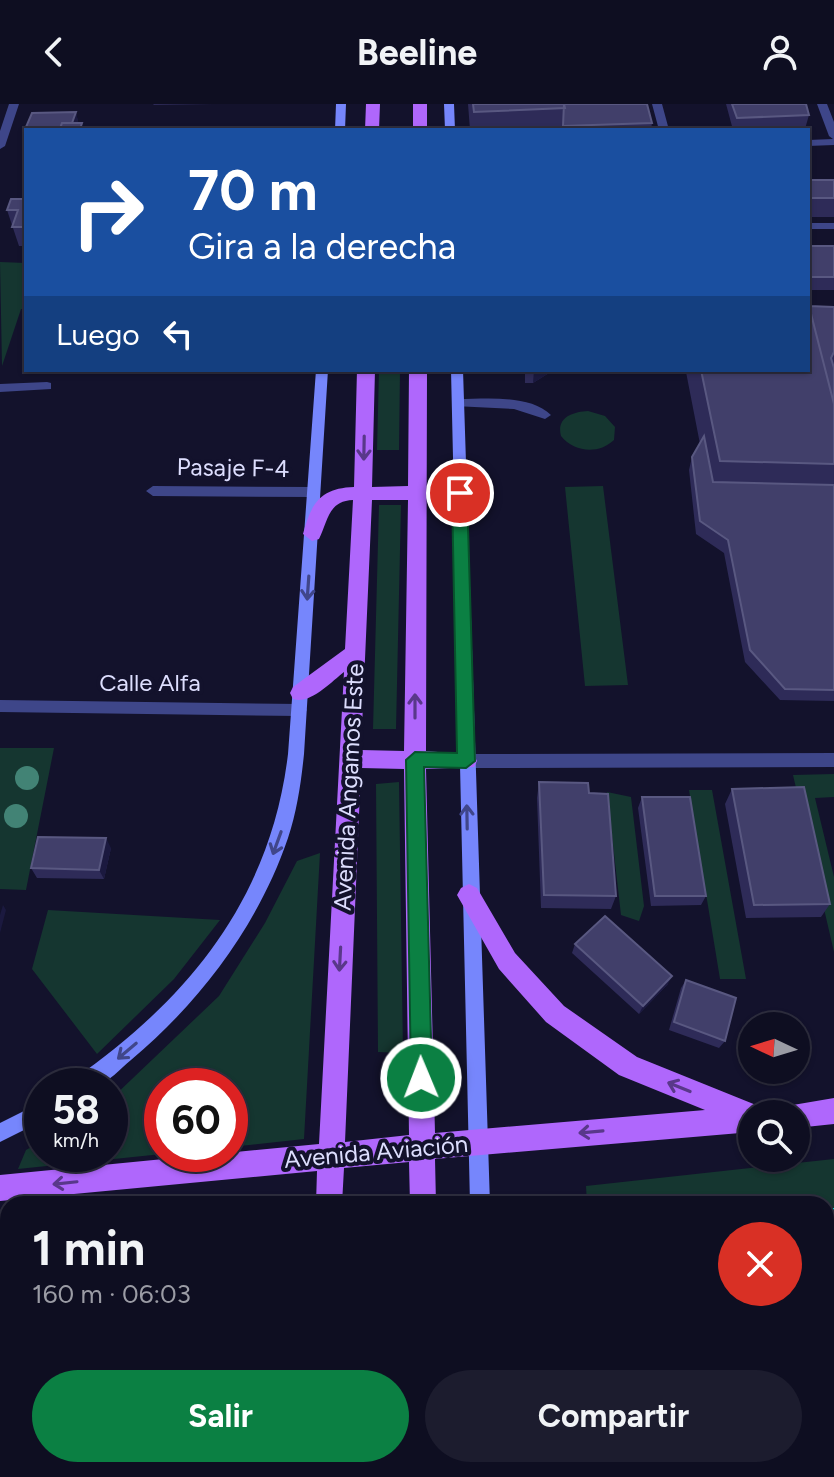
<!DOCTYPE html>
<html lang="es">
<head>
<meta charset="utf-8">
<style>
  body { margin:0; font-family:Figtree,sans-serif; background:#1c1c2e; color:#f1f3f6; height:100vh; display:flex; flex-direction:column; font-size:30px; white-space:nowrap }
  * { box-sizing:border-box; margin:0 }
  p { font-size:26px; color:#9b9ca5 }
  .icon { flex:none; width:44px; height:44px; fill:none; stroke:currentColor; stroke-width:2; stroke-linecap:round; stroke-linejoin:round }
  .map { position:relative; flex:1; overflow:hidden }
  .sheet { position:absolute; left:0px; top:1092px; width:834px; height:282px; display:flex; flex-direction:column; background:#0e0e21; border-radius:24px 24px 0 0; box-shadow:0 2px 6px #0004,0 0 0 2px #2e2e3f }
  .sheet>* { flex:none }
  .hud { position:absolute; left:24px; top:24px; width:786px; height:244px; border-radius:0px; box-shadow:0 2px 6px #0004,0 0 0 2px #2e2e3f; background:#1a4fa0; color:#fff; overflow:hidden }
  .needle { width:52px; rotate:274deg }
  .tools { position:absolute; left:738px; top:908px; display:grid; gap:16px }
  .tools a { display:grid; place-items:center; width:72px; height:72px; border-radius:50%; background:#0e0e21; box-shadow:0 2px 6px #0004,0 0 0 2px #2e2e3f; font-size:40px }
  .speed { position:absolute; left:24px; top:964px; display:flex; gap:16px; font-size:40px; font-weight:700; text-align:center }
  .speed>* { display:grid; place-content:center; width:104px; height:104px; border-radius:50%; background:#0e0e21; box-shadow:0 2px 6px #0004,0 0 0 2px #2e2e3f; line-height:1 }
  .speed small { font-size:20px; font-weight:400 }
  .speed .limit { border:12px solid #d22; background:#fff; color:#111 }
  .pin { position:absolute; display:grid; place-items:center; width:68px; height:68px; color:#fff; margin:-34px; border:4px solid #fff; border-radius:50%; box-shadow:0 2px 8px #0007 }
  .me { position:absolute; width:88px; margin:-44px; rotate:359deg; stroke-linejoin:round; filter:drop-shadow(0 0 6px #0008) }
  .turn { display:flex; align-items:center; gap:28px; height:168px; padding:0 32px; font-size:36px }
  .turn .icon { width:104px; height:104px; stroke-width:2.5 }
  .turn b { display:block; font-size:56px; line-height:68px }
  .then { display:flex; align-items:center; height:76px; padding:0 32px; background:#0003; gap:16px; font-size:30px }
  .round { display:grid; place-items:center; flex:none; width:84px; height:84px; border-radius:42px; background:#1c1c2e }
  .overview { display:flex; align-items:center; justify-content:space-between; height:136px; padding:0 32px }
  h1 { font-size:48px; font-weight:700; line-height:60px }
  .action { display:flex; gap:16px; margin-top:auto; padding:16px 32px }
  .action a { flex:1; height:92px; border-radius:48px; background:#0b8043; color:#fff; font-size:32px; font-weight:700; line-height:92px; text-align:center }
  .action a+a { background:#1c1c2e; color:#f1f3f6 }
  header { display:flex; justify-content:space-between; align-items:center; height:104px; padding:0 32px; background:#0e0e21; font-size:36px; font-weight:700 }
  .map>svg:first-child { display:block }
  .green { fill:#153630 }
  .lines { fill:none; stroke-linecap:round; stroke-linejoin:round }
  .service { fill:#3e4689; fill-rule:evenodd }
  .minor { fill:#3e4689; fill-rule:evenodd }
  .secondary { fill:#7686fc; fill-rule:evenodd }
  .primary { fill:#af67fc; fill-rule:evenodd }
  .rail-casing { stroke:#0efaf1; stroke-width:10 }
  .rail { stroke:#13122c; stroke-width:7; stroke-dasharray:22; stroke-linecap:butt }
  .tree { fill:#428375 }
  .wall { fill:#2e2b58 }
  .shaded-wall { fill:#1b193f }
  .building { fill:#413f6a; stroke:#595881; stroke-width:2 }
  .oneway { stroke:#59388a }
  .oneway2 { stroke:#40468a }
  .route { fill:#0b8043; stroke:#07532c; stroke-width:2 }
  .labels { text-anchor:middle; stroke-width:8; stroke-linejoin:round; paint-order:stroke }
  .street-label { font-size:24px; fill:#dddefe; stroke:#13122c }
</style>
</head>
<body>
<header><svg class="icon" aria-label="back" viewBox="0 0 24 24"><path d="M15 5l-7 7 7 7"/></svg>Beeline<svg class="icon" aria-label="person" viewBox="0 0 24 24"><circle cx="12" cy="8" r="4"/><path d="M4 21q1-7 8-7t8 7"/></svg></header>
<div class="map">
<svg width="834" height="1373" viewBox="0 0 834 1373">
  <rect width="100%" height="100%" fill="#13122c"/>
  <path class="green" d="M0 158 26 159V205H21L2 262Z
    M379 266H400L399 346H377Z
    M588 307 605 312 615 323 614 336C598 351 574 348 561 332 556 313 573 308 588 307Z
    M603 382 628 581 585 582 565 383Z
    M379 401H401L396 625H373Z
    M0 644H54L26 786 0 785Z
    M834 670V693L815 694 834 773V848L793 671Z
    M399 678 403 949 378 948 376 680Z
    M689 686H712L746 875H720Z
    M607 688 631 693 644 802 639 817 621 811Z
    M320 749 304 1035 230 1043V982H162V1050L18 1065 26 1046 42 1037V1050H110V996L219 892 265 819 297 757Z
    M48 806 220 816 174 875 97 950 32 865Z
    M834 1055V1148L826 1149V1100H587L586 1082Z
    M0 1340H8V1366H255L254 1373H0Z"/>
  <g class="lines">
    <path class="service" d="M808 119H834V125H808Z
      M458 295C486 295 530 290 551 311L545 315 514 305 454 302V296Z
      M834 649V663L466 664 460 662 458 657 460 652 466 650Z"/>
    <path class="minor" d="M9 0H19L5 42 0 45V27Z
      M652 0H662L669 26H659Z
      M817 0H827L834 18V41L808 42V36L833 35 829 32Z
      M47 278 51 279V285L0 288V280Z
      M153 382 313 383 320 388 313 393 153 392 146 387Z
      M0 596 299 600 304 602 307 606 304 610 299 612 0 608Z"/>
    <path class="secondary" d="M336 0H346L345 26H335Z
      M444 0H454L455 26H445Z
      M316 266H328L304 650C301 679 297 707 288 734 258 822 200 898 131 956 121 964 108 979 96 982 90 984 79 982 72 982L74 975C190 894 271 793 288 650Z
      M451 266H463L490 1100H470Z
      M42 998V1017L0 1038V1019Z
      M478 1366H500V1373H478Z"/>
    <path class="primary" d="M366 0H380L379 26H365Z
      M413 0H427V26H413Z
      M357 266H375L372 383 408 382 409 266H427L426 647 474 651 477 657 474 663 426 665 435 1029 705 1006 619 971 546 918 499 865 461 798 457 791 461 784 469 780 477 784 515 849 564 902 637 953 761 1003 764 1010H752V1028L435 1055 436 1100H410L409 1058 344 1064 342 1100H316L317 1067 0 1097V1071L319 1040 344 568C331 578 310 601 293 595L290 589 293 583 345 545 353 396C328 397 328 417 319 435L312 437 303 430C311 400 320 384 354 383ZM372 396H408L404 647 361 646ZM361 664 404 665 409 1031 345 1038Z
      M834 994V1020L796 1024V1010H783L787 1002Z
      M834 1176V1204L826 1205V1177Z
      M8 1249V1277L0 1278V1250Z
      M305 1366H335L334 1373H304Z
      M409 1366H439V1373H409Z"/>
    <g class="rail-casing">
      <path id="rail" d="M826 1110 834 1109
        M826 1135 834 1134
        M0 1169 8 1168
        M0 1195H8"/>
    </g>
    <use href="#rail" class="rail"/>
  </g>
  <g class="tree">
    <circle cx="27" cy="674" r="12"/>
    <circle cx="16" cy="712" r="12"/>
  </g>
  <path class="wall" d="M153 0H213L154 1Z
    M468 0H647L652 19 651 26H470Z
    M726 0H806L809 11 805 25 733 26Z
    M76 8 78 19 83 25 99 26H27L26 23Z
    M808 76H834V113H808Z
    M26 80V142H19L7 106 25 95 22 87Z
    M808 142H834V186H808Z
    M809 202 834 203V597L780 596 745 558 724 449 696 430 689 366 692 353 700 340 686 268 549 269 533 279H525V266H808Z
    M539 678 589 689 616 792 611 805 541 804 537 694Z
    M732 685 830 800 821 813 746 814 725 700Z
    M642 693 706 792 701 801 651 802 638 704Z
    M111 744 104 775 37 774 31 764Z
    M575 840 668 880 639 910 572 849Z
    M686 876 725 937 719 944 669 926 681 884Z
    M756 1366H826L828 1373H757Z"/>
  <path class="shaded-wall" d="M76 8 79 21 71 26Z
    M534 266H549V269L533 279Z
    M106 734 111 744 104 775 99 766Z
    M3 801 6 806 0 829V811Z
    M672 872 668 880 639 910 643 902Z"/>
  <path class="building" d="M473 0H564L565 4 474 8Z
    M564 0H647L652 19 563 22Z
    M732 0H806L809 11 737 14Z
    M76 8 72 19H62L60 24 26 23 32 9Z
    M62 19H82L80 25H60Z
    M50 24 98 26H49Z
    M808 76H834V94H808Z
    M11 95H26V117L24 123H12L18 106H7Z
    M808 142H834V173H808Z
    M808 198 834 300V360L720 357 701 266H808Z
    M809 202 834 203V248L831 254 834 264V300Z
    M704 332 713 378 834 381V586L785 585 750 546 728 436 700 417 692 353Z
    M539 678 588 679 589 689 608 690 616 792 544 791Z
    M804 683 830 800 754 801 732 685Z
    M642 693H690L706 792H655Z
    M38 733 106 734 99 766 31 764Z
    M605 812 672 872 643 902 575 840Z
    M686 876 736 894 725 937 674 918Z
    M826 1280H834V1336L826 1337Z
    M826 1362 828 1373H764V1366H826Z
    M534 1366H593V1373H534Z"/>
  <defs><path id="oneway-shaft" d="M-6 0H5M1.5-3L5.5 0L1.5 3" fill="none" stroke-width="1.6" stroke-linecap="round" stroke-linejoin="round" transform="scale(2)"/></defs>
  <g class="oneway">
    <use href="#oneway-shaft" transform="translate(364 344) rotate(91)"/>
    <use href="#oneway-shaft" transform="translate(415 602) rotate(-90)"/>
    <use href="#oneway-shaft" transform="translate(340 855) rotate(93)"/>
    <use href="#oneway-shaft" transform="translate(679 983) rotate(-158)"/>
    <use href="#oneway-shaft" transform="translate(591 1028) rotate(175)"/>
    <use href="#oneway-shaft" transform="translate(65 1079) rotate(174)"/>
  </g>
  <g class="oneway2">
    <use href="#oneway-shaft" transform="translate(308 484) rotate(94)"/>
    <use href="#oneway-shaft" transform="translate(467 713) rotate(-91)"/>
    <use href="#oneway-shaft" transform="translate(277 739) rotate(110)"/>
    <use href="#oneway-shaft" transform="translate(127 947) rotate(140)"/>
  </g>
  <path class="route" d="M460 383 467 389 475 657 466 664 424 663 432 974 429 981 421 984 414 981 411 974 406 656 415 648 457 649 452 389Z"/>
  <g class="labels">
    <g class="street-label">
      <text transform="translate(233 364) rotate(1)" y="8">Pasaje F-4</text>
      <text x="150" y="587">Calle Alfa</text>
      <text transform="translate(349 683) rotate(-87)" y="8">Avenida Angamos Este</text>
      <text transform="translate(376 1048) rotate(-5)" y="8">Avenida Aviación</text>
    </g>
  </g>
</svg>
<div class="tools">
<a><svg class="needle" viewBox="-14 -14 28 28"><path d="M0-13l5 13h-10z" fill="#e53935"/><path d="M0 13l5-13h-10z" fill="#9b9ca5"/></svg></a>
<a><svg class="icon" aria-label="search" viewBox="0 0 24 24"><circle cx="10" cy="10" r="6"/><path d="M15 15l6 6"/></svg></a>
</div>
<div class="speed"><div>58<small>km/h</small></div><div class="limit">60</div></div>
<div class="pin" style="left:460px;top:389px;background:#d93025"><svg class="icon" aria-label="arrive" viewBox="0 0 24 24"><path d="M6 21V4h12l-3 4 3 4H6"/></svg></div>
<svg class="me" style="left:421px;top:974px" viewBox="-20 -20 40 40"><circle r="17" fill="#0b8043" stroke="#fff" stroke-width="3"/><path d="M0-11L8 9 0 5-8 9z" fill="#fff"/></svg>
<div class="hud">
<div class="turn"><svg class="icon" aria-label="right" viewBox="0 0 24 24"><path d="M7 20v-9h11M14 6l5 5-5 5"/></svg><div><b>70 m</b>Gira a la derecha</div></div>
<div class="then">Luego<svg class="icon" aria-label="left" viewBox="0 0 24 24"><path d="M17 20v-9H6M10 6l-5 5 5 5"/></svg></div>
</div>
<section class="sheet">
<div class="overview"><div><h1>1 min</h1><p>160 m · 06:03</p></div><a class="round" style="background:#d93025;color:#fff"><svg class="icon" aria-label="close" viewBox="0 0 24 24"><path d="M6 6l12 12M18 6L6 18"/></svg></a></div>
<div class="action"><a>Salir</a><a>Compartir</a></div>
</section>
</div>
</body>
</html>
